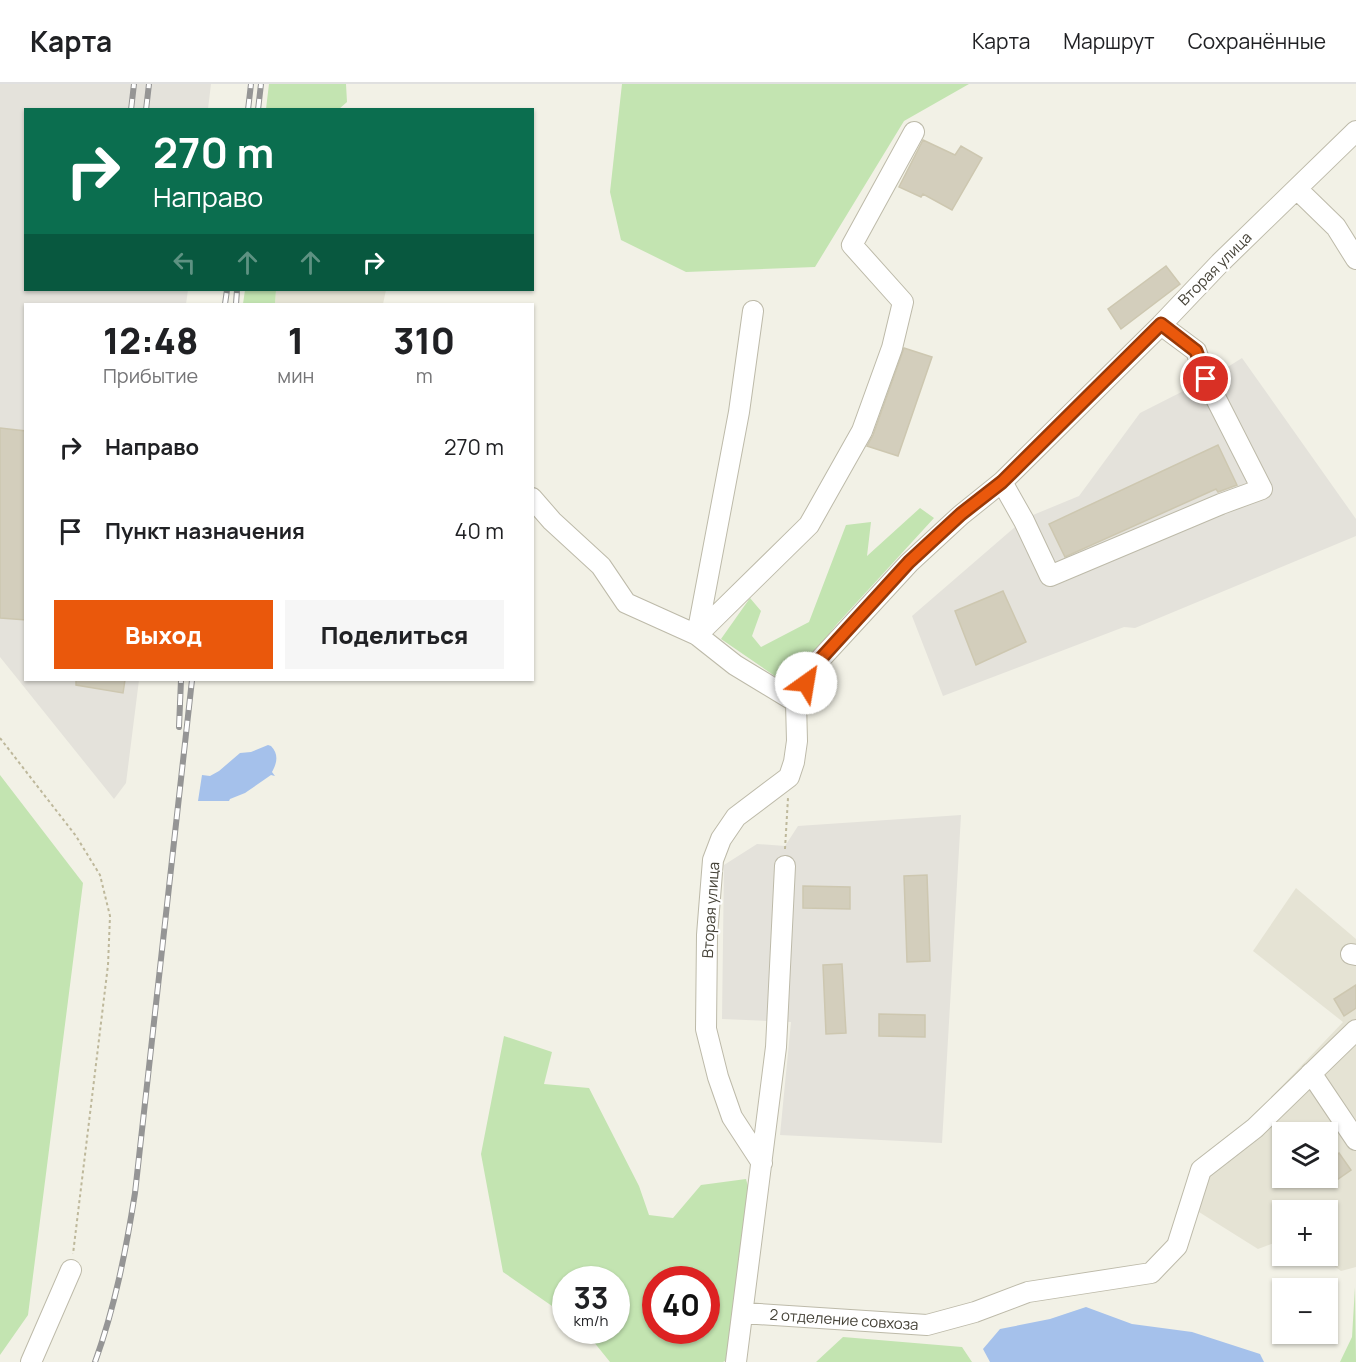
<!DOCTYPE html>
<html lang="ru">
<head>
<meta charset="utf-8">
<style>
  body { margin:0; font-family:Manrope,sans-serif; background:#f6f6f6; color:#202124; height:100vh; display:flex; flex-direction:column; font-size:22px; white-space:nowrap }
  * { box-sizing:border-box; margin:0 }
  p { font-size:20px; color:#757577 }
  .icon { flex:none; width:33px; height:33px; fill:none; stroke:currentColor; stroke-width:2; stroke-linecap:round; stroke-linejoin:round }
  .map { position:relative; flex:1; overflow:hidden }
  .drawer { position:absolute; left:24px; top:219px; width:510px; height:378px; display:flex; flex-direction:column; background:#fff; border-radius:0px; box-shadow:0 2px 4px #0004 }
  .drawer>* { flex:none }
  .guide { position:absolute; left:24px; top:24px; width:510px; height:183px; border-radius:0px; box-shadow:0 2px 4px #0004; background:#0b6e4f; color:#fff; overflow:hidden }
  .fabs { position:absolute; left:1272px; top:1038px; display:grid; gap:12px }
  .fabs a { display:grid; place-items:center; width:66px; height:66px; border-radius:0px; background:#fff; box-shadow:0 2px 4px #0004; font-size:30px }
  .speed { position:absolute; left:552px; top:1182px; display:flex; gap:12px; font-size:30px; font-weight:700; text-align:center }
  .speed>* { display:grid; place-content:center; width:78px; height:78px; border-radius:50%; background:#fff; box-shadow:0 2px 4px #0004; line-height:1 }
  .speed small { font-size:15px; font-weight:400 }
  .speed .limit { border:9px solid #d22; background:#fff; color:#111 }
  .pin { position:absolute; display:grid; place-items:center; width:51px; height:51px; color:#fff; margin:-26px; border:3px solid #fff; border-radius:50%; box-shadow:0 2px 6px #0007 }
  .me { position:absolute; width:66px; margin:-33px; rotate:32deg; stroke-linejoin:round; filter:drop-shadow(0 0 4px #0008) }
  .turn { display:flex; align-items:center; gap:21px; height:126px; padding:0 30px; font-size:27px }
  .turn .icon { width:78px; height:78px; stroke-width:2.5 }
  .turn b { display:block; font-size:42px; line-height:51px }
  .lanes { display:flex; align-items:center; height:57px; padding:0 30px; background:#0003; justify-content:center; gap:30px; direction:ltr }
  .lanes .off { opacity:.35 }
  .eta { display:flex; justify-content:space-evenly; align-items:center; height:102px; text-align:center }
  .eta b { font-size:36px; font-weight:800; line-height:42px }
  .primary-button { display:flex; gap:12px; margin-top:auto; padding:12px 30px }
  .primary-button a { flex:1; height:69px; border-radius:0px; background:#ea580c; color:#fff; font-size:24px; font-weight:800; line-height:69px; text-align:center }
  .primary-button a+a { background:#f6f6f6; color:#202124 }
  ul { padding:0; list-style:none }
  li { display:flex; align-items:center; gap:18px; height:84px; padding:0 30px }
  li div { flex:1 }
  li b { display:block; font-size:22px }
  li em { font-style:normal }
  header { display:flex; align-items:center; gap:36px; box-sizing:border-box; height:84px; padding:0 30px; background:#fff; border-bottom:2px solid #e0e0e0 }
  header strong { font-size:28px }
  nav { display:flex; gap:33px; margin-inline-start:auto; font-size:21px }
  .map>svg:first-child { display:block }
  .residential { fill:#e5e3d4; fill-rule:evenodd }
  .industrial { fill:#e4e2db }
  .green { fill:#c3e4b1; fill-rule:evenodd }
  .water { fill:#a5c1eb }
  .building { fill:#d3cebc; stroke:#cdc7b0; stroke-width:1.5 }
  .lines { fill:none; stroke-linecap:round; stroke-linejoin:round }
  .minor-casing { stroke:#bdbaa9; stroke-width:22 }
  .path { stroke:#beb89b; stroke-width:2; stroke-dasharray:3 3; stroke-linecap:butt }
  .minor { stroke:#fff; stroke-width:20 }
  .rail-casing { stroke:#959595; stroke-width:6 }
  .rail { stroke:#fff; stroke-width:4; stroke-dasharray:11; stroke-linecap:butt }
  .route-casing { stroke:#983908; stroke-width:15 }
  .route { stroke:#ea580c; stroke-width:10 }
  .labels { text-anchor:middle; stroke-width:4.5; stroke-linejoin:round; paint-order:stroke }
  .street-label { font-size:15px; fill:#444136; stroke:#fff }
</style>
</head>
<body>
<header>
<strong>Карта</strong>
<nav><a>Карта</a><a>Маршрут</a><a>Сохранённые</a></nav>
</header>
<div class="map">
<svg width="1356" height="1278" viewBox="0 0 1356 1278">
  <rect width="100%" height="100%" fill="#f2f1e6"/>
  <path class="residential" d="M276 206H386L383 220H275Z
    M1296 804 1356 855V1183L1341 1187 1320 1172H1328V1126H1282V1156L1258 1165 1191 1123 1222 1065 1343 938 1253 867ZM1282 1048H1328V1094H1282Z"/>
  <path class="industrial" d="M0 0H211L208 25 26 26V206H188L186 220H26V596H139L126 699 114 715 0 573Z
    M1242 274 1356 435V452L1135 544 1124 543 943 612 912 532 1015 443 1033 431 1079 412 1140 329 1215 291Z
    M961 731 942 1059 780 1051 791 938 722 935 724 781 757 760 785 762 798 742Z"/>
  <path class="green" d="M269 0H346L347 18 339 25H266Z
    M622 0H969L904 37 815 183 686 188 621 156 610 108Z
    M245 206H276L275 220H243Z
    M920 424 934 434 837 540 792 595 785 599 721 555 750 514 761 527 752 552 761 563 809 538 846 441 871 438 867 472Z
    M0 691 83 799 28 1231 0 1271Z
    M504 952 552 968 544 1000 589 1004 639 1102 649 1131 673 1134 701 1101 746 1095 752 1117 729 1275 723 1278H610L585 1247 616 1246V1196H566L565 1231 503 1188 481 1070ZM656 1196H706V1246H656Z
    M1355 1203 1356 1278H1340L1352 1253Z
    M843 1253 962 1263 972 1278H816Z"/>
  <path class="water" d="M268 661 271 662C279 670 277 679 272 688L275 692 271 691 245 709 230 715 229 717H198L202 691 210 692 219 687 240 669 251 668Z
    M1086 1223 1132 1240 1192 1248 1260 1270 1264 1278H990L983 1265 1000 1245 1050 1235Z"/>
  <path class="building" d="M923 56 955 71 961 62 982 74 952 126 923 110 921 113 899 103Z
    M1166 182 1180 200 1121 245 1108 225Z
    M904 264 932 273 898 372 867 362 873 351Z
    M0 344 26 347V536L0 534Z
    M1218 361 1237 401 1218 408 1216 405 1065 473 1049 440Z
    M1003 507 1026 558 976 581 955 527Z
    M76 596H125L123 609 76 601Z
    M927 791 930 877 907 878 904 792Z
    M803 802 850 803V825L803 824Z
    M842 880 846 949 826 950 823 881Z
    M1356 901V924L1344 932 1334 915Z
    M879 930 925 931V953L879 952Z
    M1339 1069 1351 1086 1328 1102V1077Z"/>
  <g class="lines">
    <g class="minor-casing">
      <path id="minor" d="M1297 105 1336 143 1356 175
        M753 227 739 328 697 551 809 441 862 347 892 264 903 218 852 161 914 48
        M1002 398 1024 437 1050 492 1221 420 1262 405 1206 295 1196 267 1161 241
        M532 414 552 437 601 482 626 519 697 551 735 581 796 618
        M1351 870 1356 871
        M1311 989 1356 1056
        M762 1079 732 1033 718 993 706 945 707 851 713 776 721 755 736 733 789 693 794 678 797 657 796 618 815 581 909 479 961 431 1002 398 1161 241 1220 179 1356 47
        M743 1229 927 1241 975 1228 1028 1208 1151 1189 1177 1162 1201 1086 1255 1044 1356 946
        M31 1278 71 1186
        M736 1278 776 963 785 782"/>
    </g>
    <path class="path" d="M0 654 76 752 100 791 110 832 108 881 73 1170
      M785 765 788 714"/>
    <use href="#minor" class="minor"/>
    <g class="rail-casing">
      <path id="rail" d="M131 26 134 0
        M146 26 149 0
        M248 26 251 0
        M258 26 261 0
        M225 220 227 206
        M236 220 237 206
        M179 643 181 596
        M95 1278C115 1223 126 1166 135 1109L192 596"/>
    </g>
    <use href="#rail" class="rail"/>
  </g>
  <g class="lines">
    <g class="route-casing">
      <path id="route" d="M806 599 815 581 909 478 961 430 1002 398 1161 240 1196 267 1206 295"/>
    </g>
    <use href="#route" class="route"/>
  </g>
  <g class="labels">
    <g class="street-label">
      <text transform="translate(1215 185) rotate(-45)" y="5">Вторая улица</text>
      <text transform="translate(711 826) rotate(-86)" y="5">Вторая улица</text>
      <text transform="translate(844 1236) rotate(4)" y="5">2 отделение совхоза</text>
    </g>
  </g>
</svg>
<div class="fabs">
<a><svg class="icon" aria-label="layers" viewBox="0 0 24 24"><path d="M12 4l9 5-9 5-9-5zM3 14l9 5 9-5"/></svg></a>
<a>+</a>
<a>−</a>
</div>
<div class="speed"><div>33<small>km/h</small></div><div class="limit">40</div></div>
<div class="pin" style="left:1206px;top:295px;background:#d93025"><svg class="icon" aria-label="arrive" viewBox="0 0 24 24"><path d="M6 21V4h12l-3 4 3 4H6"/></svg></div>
<svg class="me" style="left:806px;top:599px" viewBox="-20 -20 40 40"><circle r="19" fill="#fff"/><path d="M0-13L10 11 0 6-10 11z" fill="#ea580c"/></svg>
<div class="guide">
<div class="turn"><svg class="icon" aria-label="right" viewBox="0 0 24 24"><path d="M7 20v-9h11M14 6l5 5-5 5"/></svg><div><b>270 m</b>Направо</div></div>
<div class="lanes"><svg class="icon off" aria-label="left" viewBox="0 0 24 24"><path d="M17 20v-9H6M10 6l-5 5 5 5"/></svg><svg class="icon off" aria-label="ahead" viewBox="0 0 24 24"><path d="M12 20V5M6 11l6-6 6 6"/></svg><svg class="icon off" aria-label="ahead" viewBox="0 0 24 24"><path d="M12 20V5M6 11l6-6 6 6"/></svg><svg class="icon" aria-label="right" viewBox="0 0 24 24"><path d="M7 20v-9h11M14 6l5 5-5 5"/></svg></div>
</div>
<section class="drawer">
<div class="eta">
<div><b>12:48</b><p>Прибытие</p></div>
<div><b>1</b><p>мин</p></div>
<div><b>310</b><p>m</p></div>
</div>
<ul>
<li><svg class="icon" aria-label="right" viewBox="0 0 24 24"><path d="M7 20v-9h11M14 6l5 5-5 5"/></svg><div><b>Направо</b></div><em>270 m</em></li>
<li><svg class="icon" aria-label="arrive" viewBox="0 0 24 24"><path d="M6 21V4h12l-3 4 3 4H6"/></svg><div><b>Пункт назначения</b></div><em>40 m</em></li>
</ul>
<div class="primary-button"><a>Выход</a><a>Поделиться</a></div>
</section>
</div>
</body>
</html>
